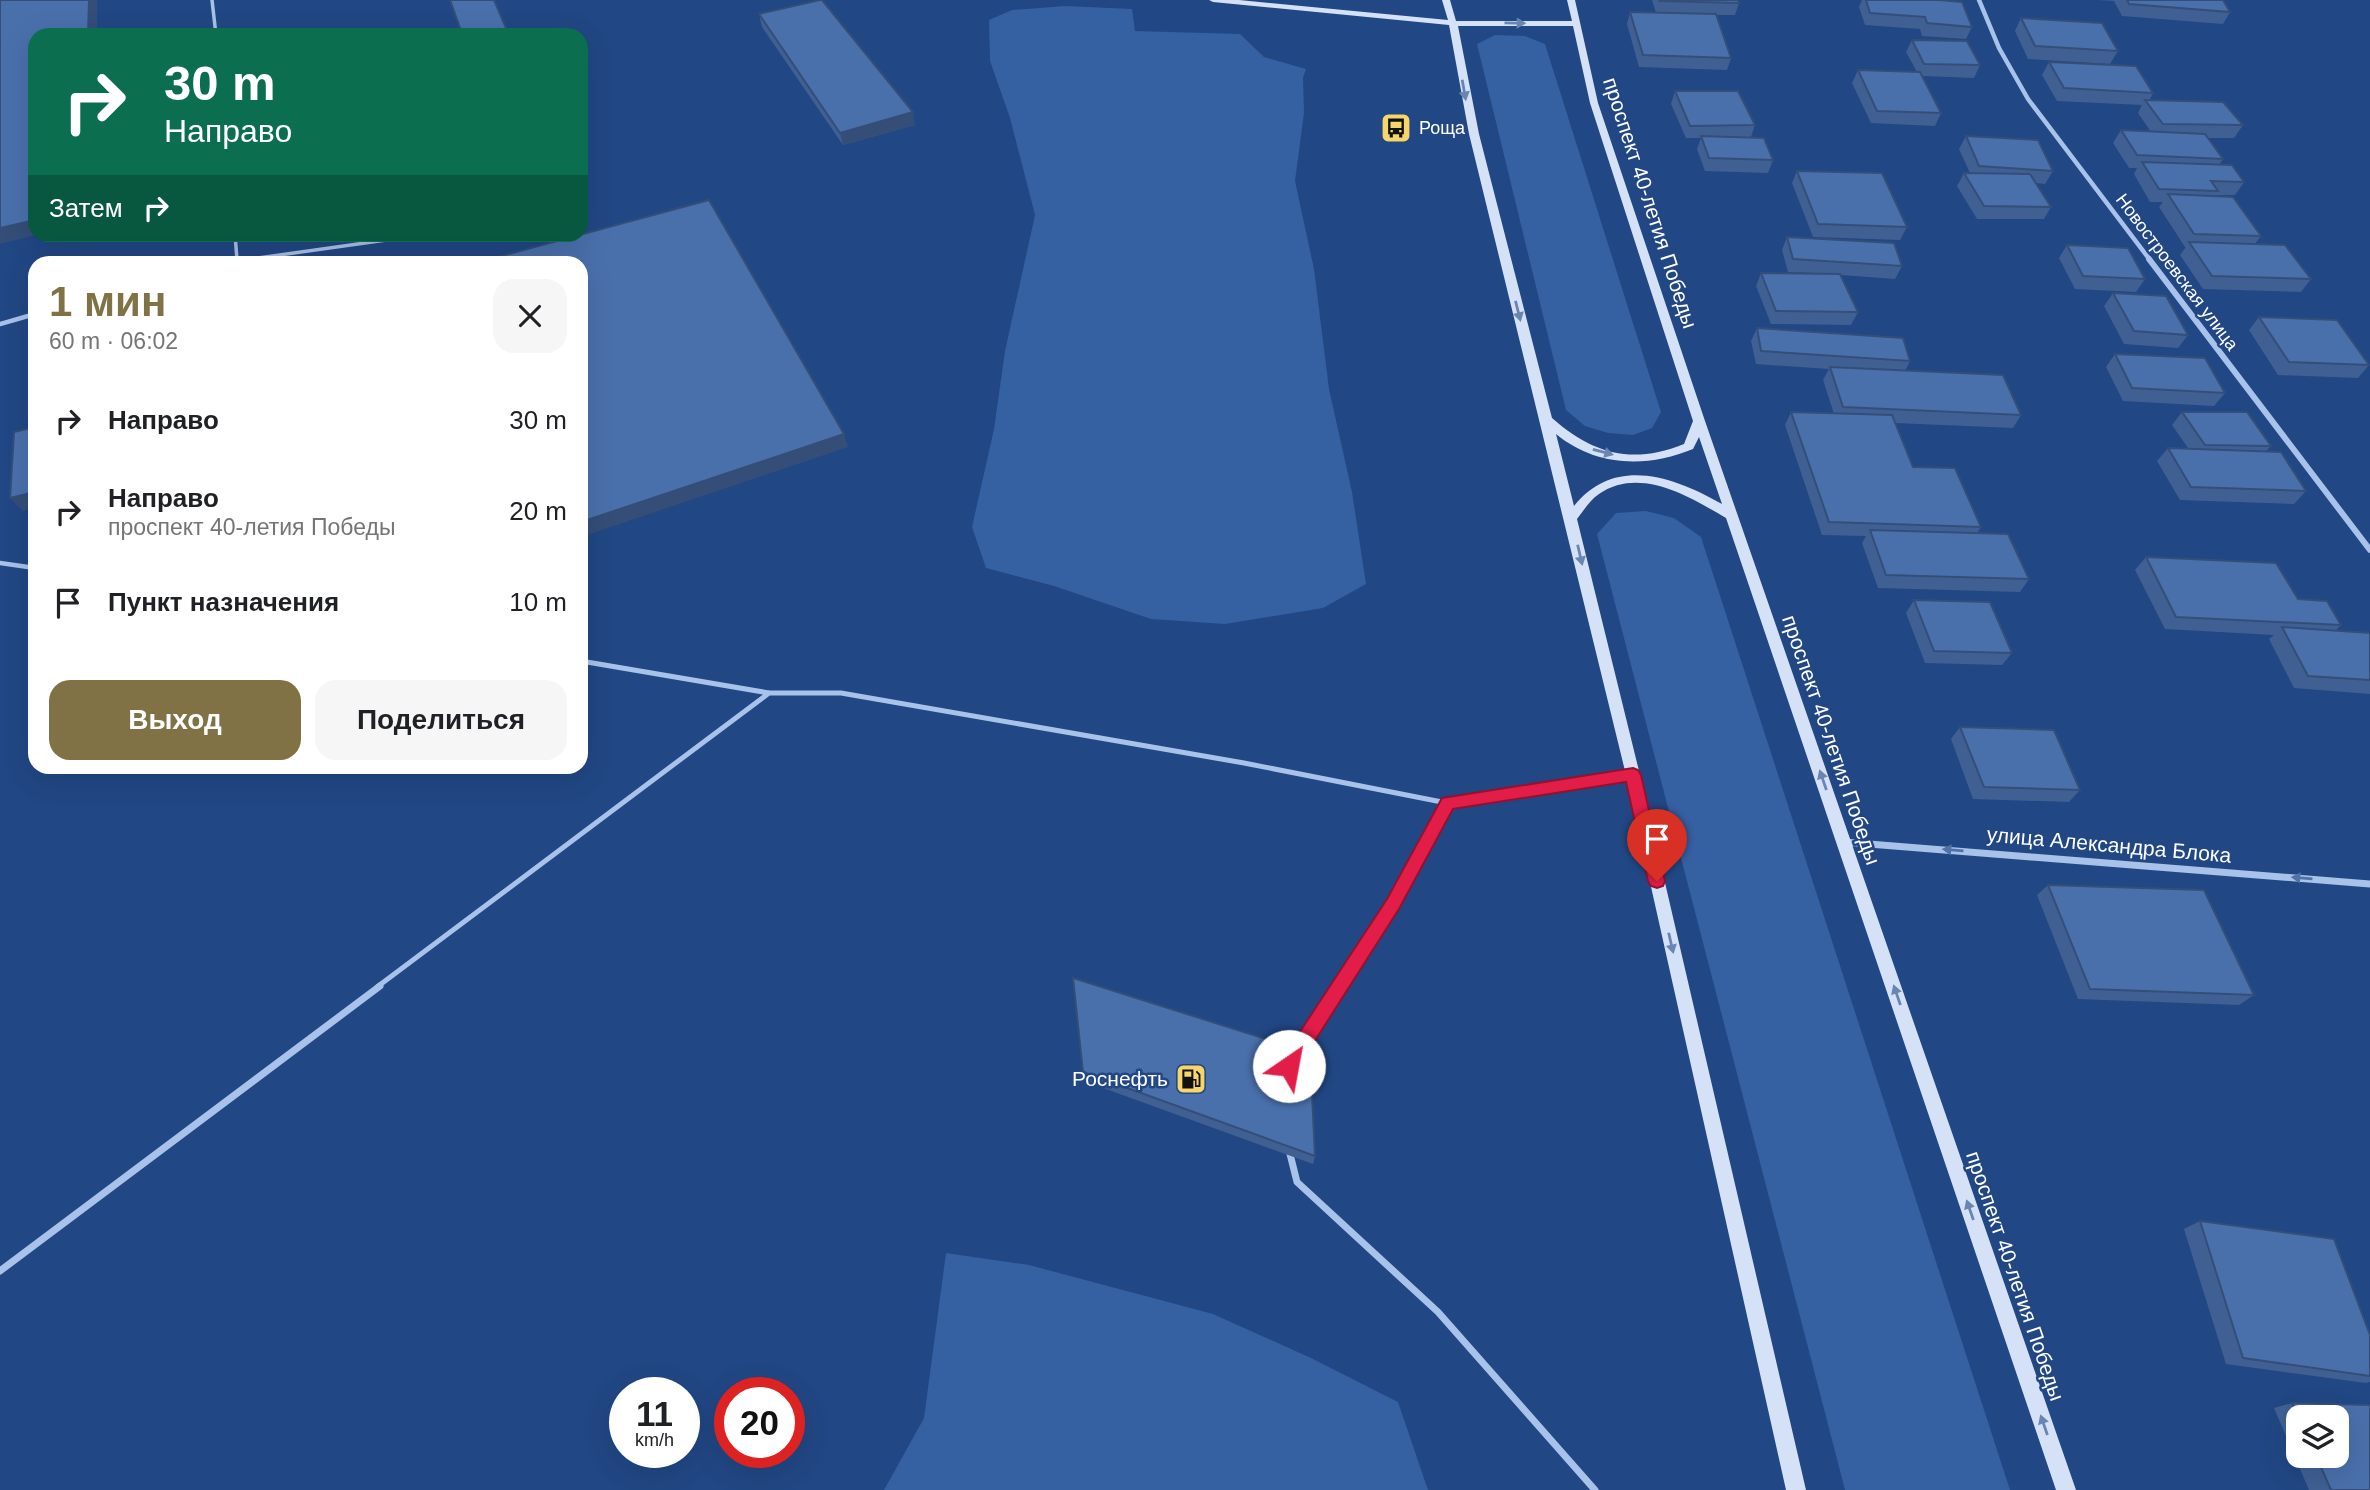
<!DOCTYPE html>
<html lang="ru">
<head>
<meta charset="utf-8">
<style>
  body { margin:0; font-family:Helvetica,sans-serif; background:#f6f6f6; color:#202124; height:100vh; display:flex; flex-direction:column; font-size:26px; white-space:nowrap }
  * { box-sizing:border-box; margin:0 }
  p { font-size:23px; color:#757577 }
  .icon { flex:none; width:38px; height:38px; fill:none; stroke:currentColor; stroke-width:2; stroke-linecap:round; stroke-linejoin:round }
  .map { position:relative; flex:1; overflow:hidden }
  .drawer { position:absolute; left:28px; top:256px; width:560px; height:518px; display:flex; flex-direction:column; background:#fff; border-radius:21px; box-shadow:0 7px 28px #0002 }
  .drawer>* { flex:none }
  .hud { position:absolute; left:28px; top:28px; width:560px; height:214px; border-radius:21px; box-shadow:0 7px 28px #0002; background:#0b6e4f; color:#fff; overflow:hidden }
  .buttons { position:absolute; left:2286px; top:1405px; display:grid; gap:14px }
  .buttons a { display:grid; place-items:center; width:63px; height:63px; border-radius:14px; background:#fff; box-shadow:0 7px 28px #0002; font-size:35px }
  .speed { position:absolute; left:609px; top:1377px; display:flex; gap:14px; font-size:35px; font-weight:700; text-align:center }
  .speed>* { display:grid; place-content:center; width:91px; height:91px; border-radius:50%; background:#fff; box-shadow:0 7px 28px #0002; line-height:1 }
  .speed small { font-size:18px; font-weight:400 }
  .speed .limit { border:10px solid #d22; background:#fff; color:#111 }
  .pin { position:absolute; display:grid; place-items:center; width:60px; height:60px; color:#fff; margin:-72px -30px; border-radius:50% 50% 50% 0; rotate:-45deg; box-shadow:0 0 7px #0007 }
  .pin .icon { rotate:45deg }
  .me { position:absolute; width:77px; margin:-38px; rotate:33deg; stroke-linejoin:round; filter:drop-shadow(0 0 5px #0008) }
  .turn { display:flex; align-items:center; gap:24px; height:147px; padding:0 21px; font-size:32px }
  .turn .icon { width:91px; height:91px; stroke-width:2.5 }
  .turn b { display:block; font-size:49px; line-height:60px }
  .then { display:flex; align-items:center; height:66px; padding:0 21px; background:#0003; gap:14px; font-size:26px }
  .round { display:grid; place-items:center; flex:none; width:74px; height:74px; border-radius:21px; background:#f6f6f6 }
  .head { display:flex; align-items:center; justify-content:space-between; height:119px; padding:0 21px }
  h1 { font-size:42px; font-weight:800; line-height:52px; color:#807244 }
  .primary-button { display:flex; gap:14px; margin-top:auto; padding:14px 21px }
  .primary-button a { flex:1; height:80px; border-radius:21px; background:#807244; color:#fff; font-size:28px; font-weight:800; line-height:80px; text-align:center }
  .primary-button a+a { background:#f6f6f6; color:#202124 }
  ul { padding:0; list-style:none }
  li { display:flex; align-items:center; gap:21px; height:91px; padding:0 21px }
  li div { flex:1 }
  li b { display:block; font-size:26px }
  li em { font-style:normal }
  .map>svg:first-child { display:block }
  .green { fill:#3560a1 }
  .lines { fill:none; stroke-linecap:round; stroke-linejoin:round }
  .service-far3 { stroke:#a9c2e9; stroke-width:3.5 }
  .service-far2 { stroke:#a9c2e9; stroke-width:4.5 }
  .service-far1 { stroke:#a9c2e9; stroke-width:5 }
  .service { stroke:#a9c2e9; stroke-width:7 }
  .minor-far2 { stroke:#a9c2e9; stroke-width:4.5 }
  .minor-far1 { stroke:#a9c2e9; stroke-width:6 }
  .minor { stroke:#a9c2e9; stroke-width:7 }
  .secondary { fill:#d4e1f7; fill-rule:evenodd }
  .wall { fill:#406094; fill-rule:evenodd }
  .shaded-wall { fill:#344e78 }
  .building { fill:#4a70ac; stroke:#344e78; stroke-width:2 }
  .oneway { fill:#6985b2 }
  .oneway2 { fill:#5172a7 }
  .route { fill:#e11d48; stroke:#92132f; stroke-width:2 }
  .labels { text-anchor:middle; stroke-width:5; stroke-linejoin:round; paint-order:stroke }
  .far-poi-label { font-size:18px; fill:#fff; stroke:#214784; text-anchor:start }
  .far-street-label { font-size:18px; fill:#fff; stroke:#214784 }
  .street-label { font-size:21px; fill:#fff; stroke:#214784 }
  .poi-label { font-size:21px; fill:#fff; stroke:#214784; text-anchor:end }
</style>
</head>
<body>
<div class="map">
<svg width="2370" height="1490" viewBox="0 0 2370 1490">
  <rect width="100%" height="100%" fill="#214784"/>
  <path class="green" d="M1066 6 1132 9 1135 31 1240 34 1264 57 1306 69 1303 78 1304 113 1295 181 1314 269 1329 389 1352 492 1366 584 1323 608 1225 624 1151 619 1054 586 986 568 972 527 994 429 1005 351 1035 215 1010 118 990 61 989 20 1012 10Z
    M1495 35 1525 36 1545 44 1661 412 1652 428 1633 435 1608 433 1585 426 1566 410 1477 44Z
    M1646 511 1674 518 1701 537 2010 1490H1845L1597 534 1616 513Z
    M946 1253 1029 1265 1213 1314 1311 1358 1398 1402 1428 1490H884L924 1418Z"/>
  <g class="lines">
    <path class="service-far3" d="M212 0 216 35
      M235 234 237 260
      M244 260 429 234"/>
    <path class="service-far2" d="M232 262 256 259
      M0 324 35 314
      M0 563 35 568"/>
    <path class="service-far1" d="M581 661 769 693H841L1244 763 1447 803
      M377 987 769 693
      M1339 987 1393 904 1447 803 1632 775"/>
    <path class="service" d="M1296 1054 1340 986
      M1289 1150 1297 1182 1438 1312 1595 1490
      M0 1271 380 986"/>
    <path class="minor-far2" d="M1979 0 1999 48 2028 99 2150 260"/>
    <path class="minor-far1" d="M2149 259 2370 550"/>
    <path class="minor" d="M1844 842 2370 884"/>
    <path class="secondary" d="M1209 0H1239L1448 20 1442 0H1450L1456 21H1572L1567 0H1575L1598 103 1705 421 2076 1490H2056L1726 518C1690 497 1640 466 1599 494 1590 500 1584 510 1577 519L1640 775 1806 1490H1786L1626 775 1469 134 1449 25 1213 2ZM1458 26H1573L1590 103 1693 421 1684 444C1632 465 1593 454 1552 418L1479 134ZM1556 434C1596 467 1647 468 1693 449L1699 437 1722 504C1674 477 1615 455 1574 506Z"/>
  </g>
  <path class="wall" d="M1652 0H1738L1739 3 1735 15H1716L1731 58 1727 70 1639 67 1627 24 1630 12 1656 13Z
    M1862 0H1939L1972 27 1966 39 1922 36 1920 29 1865 25 1859 7Z
    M2096 0H2223L2230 12 2223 24 2122 16 2114 1Z
    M759 14 915 125 843 145 762 27Z
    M2021 18 2118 51 2110 64 2028 59 2015 31Z
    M1912 40 1980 65 1974 78 1922 76 1941 113 1935 126 1871 123 1852 83 1858 70 1917 72 1906 52Z
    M2049 62 2153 93 2149 101 2243 125 2234 138H2208L2223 159 2219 165 2244 182 2235 195H2216L2214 196 2261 236 2255 244 2311 279 2301 292 2203 289 2180 255 2186 247H2185L2159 207 2163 202H2150L2134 174 2137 168H2129L2113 143 2121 130 2151 132 2138 113 2142 105 2057 101 2042 75Z
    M1675 91 1755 125 1751 137 1773 160 1768 173 1705 171 1697 149 1701 138H1686L1671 104Z
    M1966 136 2053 171 2045 184 2036 183 2051 207 2044 219H1977L1957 186 1964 173H1970L1959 149Z
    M1797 171 1907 227 1900 240 1813 237 1792 183Z
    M1787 237 1902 266 1895 279 1841 275 1858 312 1851 325 1771 324 1756 286 1761 273H1814L1788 272 1782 250Z
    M2067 245 2145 279 2136 292 2075 289 2059 258Z
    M2113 293 2188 335 2178 348 2124 344 2104 306Z
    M2259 317 2369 365 2358 378 2278 375 2249 330Z
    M1757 328 1910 361 1905 371 2021 415 2013 428 1895 423 1913 467 1981 527 1977 533 2029 579 2020 592 1878 588 1862 543 1866 536 1822 535 1785 425 1791 412 1834 414 1823 380 1829 369 1756 364 1751 341Z
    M2115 354 2225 393 2214 406 2123 401 2106 367Z
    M2182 412 2271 446 2266 451 2306 491 2294 504 2180 500 2157 461 2168 448H2188L2172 425Z
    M2146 557 2298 599 2341 625 2335 631 2370 633V694L2294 688 2269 639 2274 635 2165 629 2135 570Z
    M1914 600 2012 653 2002 665 1925 663 1906 613Z
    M1960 727 2080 790 2069 802 1973 799 1951 739Z
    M2048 885 2254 995 2239 1005 2078 999 2037 895Z
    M1083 1072 1315 1156 1313 1164 1084 1081Z
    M2200 1221 2370 1376V1382L2366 1383 2226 1364 2184 1229Z
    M2292 1403 2370 1405V1490H2309L2274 1408ZM2298 1418H2336V1456H2298Z"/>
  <path class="shaded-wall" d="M89 0H97V35H88Z
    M913 112 915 125 843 145 840 133Z
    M35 220V234H40L0 244V228Z
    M844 434 848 447 581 537V522Z
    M35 492V508L23 511 10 498Z"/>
  <path class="building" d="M0 0H89L88 35H35V220L0 228Z
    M450 0H494L509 35H424L460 28Z
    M820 0H822L913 112 840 133 759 14Z
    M1659 0H1738L1739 3 1660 1Z
    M1866 0H1939L1962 2 1972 27 1927 23 1925 17 1870 13Z
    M2127 0H2223L2230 12 2129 4Z
    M1630 12 1716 14 1731 58 1643 55Z
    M2021 18 2102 23 2118 51 2035 46Z
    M1912 40 1967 41 1980 65 1924 64Z
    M2049 62 2136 66 2153 93 2064 88Z
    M1858 70 1920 72 1941 113 1877 111Z
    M1675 91H1738L1755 125 1690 126Z
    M2145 100 2223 102 2243 125 2163 124Z
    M2121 130 2205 134 2223 159 2137 155Z
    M1701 136 1764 138 1773 160 1709 158Z
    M1966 136 2038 140 2053 171 1979 166Z
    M2142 162 2232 165 2244 182 2211 181 2218 191 2159 189Z
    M1797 171 1882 173 1907 227 1818 224Z
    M1964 173 2030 174 2051 207 1984 206Z
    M2168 194 2233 197 2261 236 2194 234Z
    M709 200 844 434 581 522V262H479Z
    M1787 237 1894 243 1902 266 1793 259Z
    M2189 242 2285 245 2311 279 2212 276Z
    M2067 245 2128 248 2145 279 2083 276Z
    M1761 273 1840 274 1858 312 1776 311Z
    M2113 293 2166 296 2188 335 2134 331Z
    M2259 317 2337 320 2369 365 2289 362Z
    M1757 328 1903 338 1910 361 1761 351Z
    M2115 354 2205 358 2225 393 2132 388Z
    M1830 367 2003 375 2021 415 1843 407Z
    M1791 412 1892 415 1913 467 1955 468 1981 527 1829 522Z
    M2182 412H2247L2271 446 2205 445Z
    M35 427V492L10 498 14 432Z
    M2168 448 2281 452 2306 491 2191 487Z
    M1870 530 2008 534 2029 579 1886 575Z
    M2146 557 2276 563 2298 599 2327 601 2341 625 2176 617Z
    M1914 600 1990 602 2012 653 1934 651Z
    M2282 627 2370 633V680L2308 676Z
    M1960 727 2054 730 2080 790 1984 787Z
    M2048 885 2204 890 2254 995 2090 989Z
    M1073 978 1310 1053 1315 1156 1083 1072Z
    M2200 1221 2334 1239 2370 1335V1376L2243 1358Z
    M2292 1403 2370 1405V1490H2331L2316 1456H2336V1418H2299Z"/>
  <defs><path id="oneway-solid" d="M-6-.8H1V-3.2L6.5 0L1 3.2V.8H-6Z" transform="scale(1.75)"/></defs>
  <g class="oneway">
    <use href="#oneway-solid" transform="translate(1515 23) rotate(1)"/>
    <use href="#oneway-solid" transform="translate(1464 90) rotate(80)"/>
    <use href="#oneway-solid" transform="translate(1518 311) rotate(76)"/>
    <use href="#oneway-solid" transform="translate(1603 452) rotate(15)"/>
    <use href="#oneway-solid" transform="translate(1580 555) rotate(77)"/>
    <use href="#oneway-solid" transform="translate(1823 780) rotate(-109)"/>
    <use href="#oneway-solid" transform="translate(1671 943) rotate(77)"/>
    <use href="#oneway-solid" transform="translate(1897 995) rotate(-109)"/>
    <use href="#oneway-solid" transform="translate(1970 1210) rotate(-109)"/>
    <use href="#oneway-solid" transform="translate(2044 1425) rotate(-109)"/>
  </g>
  <g class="oneway2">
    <use href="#oneway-solid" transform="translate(1953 850) rotate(-175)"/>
    <use href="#oneway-solid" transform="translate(2302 878) rotate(-175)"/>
  </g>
  <path class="route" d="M1633 768 1638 770 1641 775 1665 881 1663 886 1657 888 1651 886 1648 881 1626 782 1453 809 1399 909 1295 1072 1289 1075 1282 1072 1279 1066 1282 1059 1387 899 1442 798Z"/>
  <defs>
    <g id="bus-square" transform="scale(1.575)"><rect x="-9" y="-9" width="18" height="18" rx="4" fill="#f6d56a" stroke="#214784"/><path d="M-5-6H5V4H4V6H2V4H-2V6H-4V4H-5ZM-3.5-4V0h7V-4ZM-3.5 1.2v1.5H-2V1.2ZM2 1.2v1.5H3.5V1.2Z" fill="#111"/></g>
    <g id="fuel-square" transform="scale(1.575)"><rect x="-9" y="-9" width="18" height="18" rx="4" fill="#f6d56a" stroke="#214784"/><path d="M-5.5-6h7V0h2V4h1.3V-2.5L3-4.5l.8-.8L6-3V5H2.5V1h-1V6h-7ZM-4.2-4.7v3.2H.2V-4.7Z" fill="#111"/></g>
  </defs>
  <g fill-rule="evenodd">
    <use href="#bus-square" x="1396" y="128"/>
    <use href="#fuel-square" x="1191" y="1079"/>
  </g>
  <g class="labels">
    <g class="far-poi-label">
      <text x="1419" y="134">Роща</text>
    </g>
    <g class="far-street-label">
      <text transform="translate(2177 272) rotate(53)" y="6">Новостроевская улица</text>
    </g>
    <g class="street-label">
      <text transform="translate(1650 203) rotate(72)" y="7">проспект 40-летия Победы</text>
      <text transform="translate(1831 740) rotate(71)" y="7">проспект 40-летия Победы</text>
      <text transform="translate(2109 845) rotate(5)" y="7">улица Александра Блока</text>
      <text transform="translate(2015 1276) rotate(71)" y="7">проспект 40-летия Победы</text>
    </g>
    <g class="poi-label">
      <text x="1168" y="1086">Роснефть</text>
    </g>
  </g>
</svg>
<div class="buttons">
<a><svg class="icon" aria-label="layers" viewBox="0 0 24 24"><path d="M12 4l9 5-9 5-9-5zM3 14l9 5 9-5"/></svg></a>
</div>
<div class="speed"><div>11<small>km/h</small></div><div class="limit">20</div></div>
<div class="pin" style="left:1657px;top:881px;background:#d93025"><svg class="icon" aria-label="arrive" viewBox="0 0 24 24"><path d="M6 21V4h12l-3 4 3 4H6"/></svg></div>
<svg class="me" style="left:1289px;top:1066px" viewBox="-20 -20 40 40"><circle r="19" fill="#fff"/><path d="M0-13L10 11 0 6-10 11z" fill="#e11d48"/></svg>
<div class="hud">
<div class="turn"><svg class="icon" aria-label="right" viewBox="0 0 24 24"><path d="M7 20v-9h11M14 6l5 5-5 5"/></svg><div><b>30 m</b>Направо</div></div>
<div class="then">Затем<svg class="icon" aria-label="right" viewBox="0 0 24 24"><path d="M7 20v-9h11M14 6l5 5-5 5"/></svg></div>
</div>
<section class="drawer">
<div class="head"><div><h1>1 мин</h1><p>60 m · 06:02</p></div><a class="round"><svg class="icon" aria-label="close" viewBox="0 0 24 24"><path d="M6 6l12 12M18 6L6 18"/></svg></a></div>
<ul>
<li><svg class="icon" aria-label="right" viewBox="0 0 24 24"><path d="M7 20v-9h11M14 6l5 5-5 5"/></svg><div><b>Направо</b></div><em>30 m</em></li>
<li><svg class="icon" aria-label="right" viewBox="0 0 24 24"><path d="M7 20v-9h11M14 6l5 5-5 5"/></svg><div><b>Направо</b><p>проспект 40-летия Победы</p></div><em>20 m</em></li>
<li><svg class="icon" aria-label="arrive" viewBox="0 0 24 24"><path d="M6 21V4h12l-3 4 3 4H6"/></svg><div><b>Пункт назначения</b></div><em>10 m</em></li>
</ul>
<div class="primary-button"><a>Выход</a><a>Поделиться</a></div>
</section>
</div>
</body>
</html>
